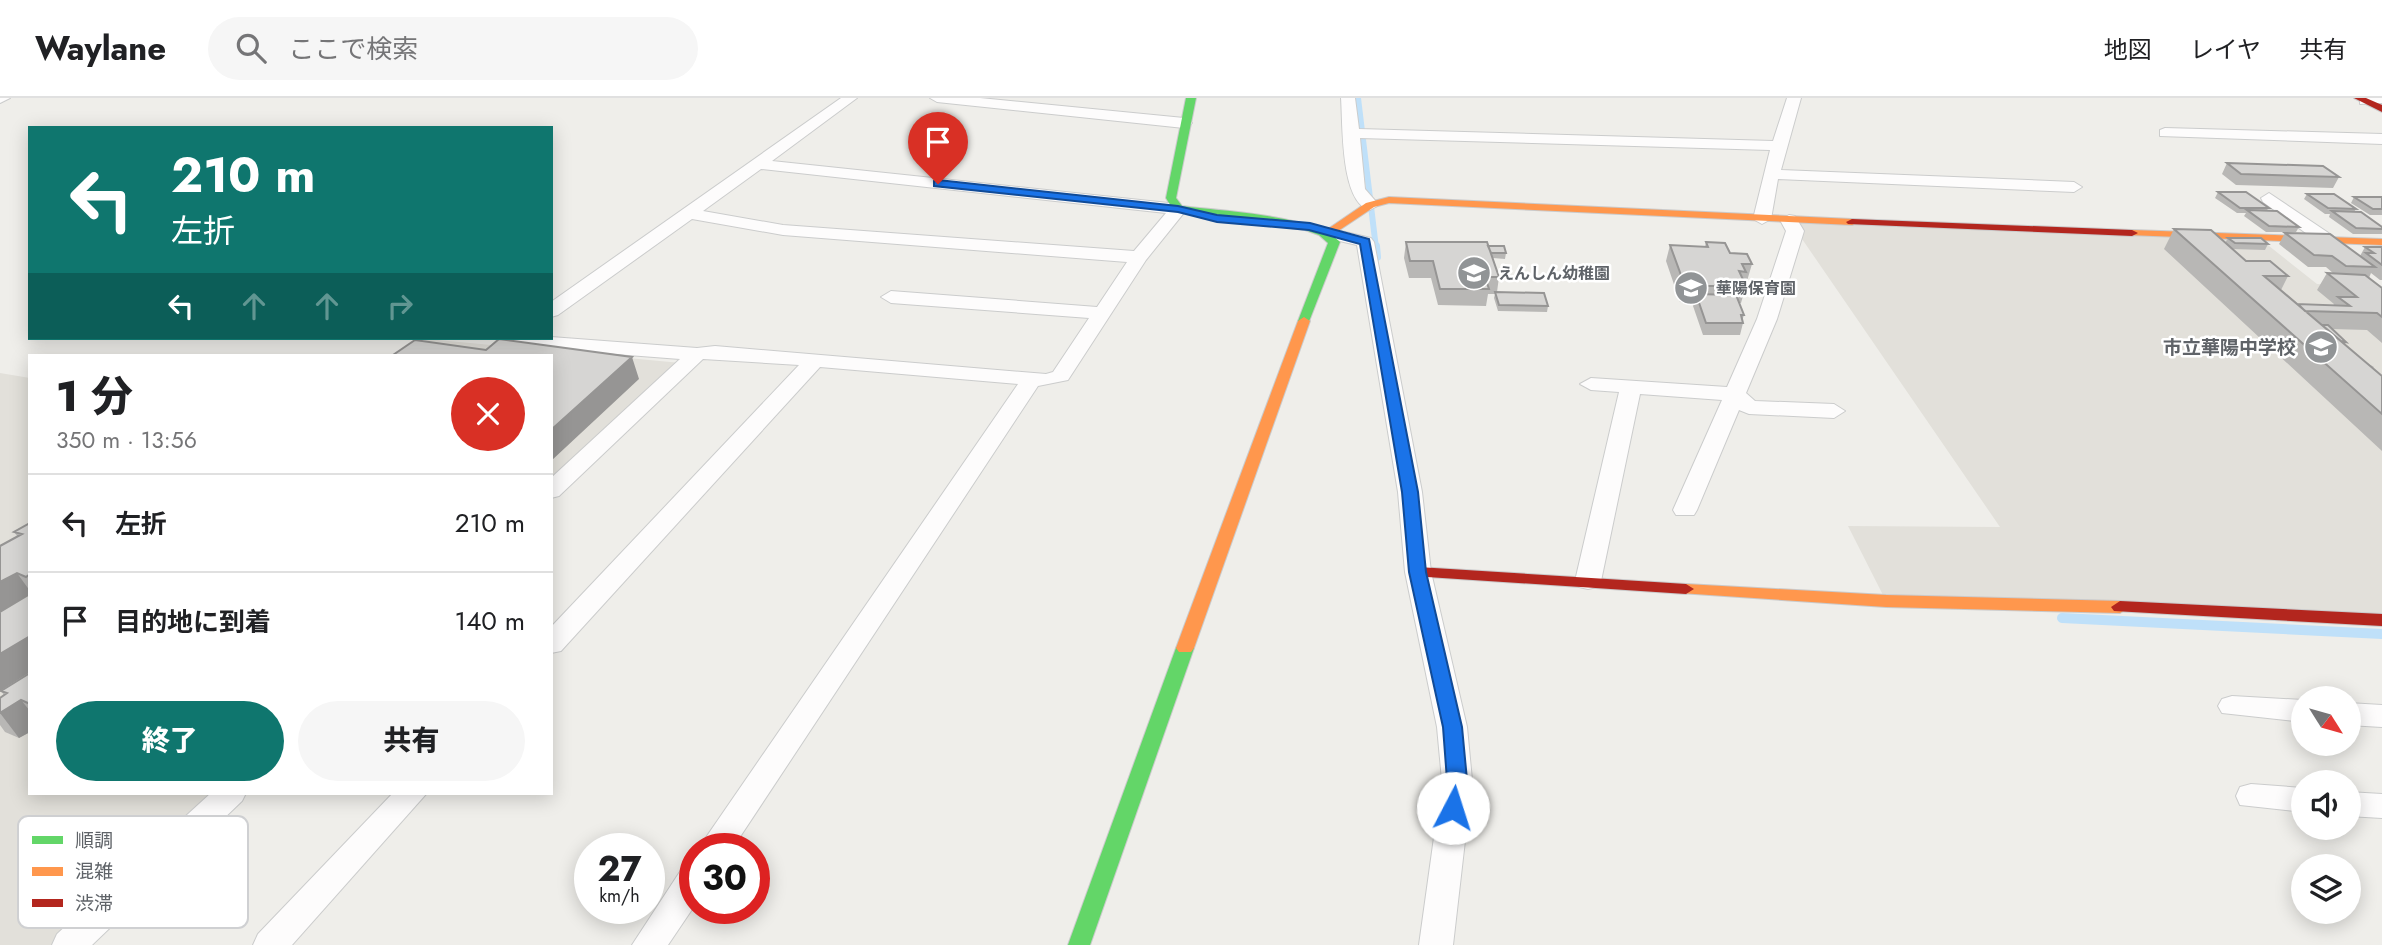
<!DOCTYPE html>
<html lang="ja">
<head>
<meta charset="utf-8">
<style>
  body { margin:0; font-family:Jost,"Noto Sans JP",sans-serif; background:#f6f6f6; color:#202124; height:100vh; display:flex; flex-direction:column; font-size:26px; white-space:nowrap }
  * { box-sizing:border-box; margin:0 }
  p { font-size:23px; color:#757577 }
  .icon { flex:none; width:38px; height:38px; fill:none; stroke:currentColor; stroke-width:2; stroke-linecap:round; stroke-linejoin:round }
  .map { position:relative; flex:1; overflow:hidden }
  .side { position:absolute; left:28px; top:256px; width:525px; height:441px; display:flex; flex-direction:column; background:#fff; border-radius:0px; box-shadow:0 4px 18px #0003 }
  .side>* { flex:none }
  .top-card { position:absolute; left:28px; top:28px; width:525px; height:214px; border-radius:0px; box-shadow:0 4px 18px #0003; background:#0f766e; color:#fff; overflow:hidden }
  .needle { width:46px; rotate:127deg }
  .controls { position:absolute; left:2291px; top:588px; display:grid; gap:14px }
  .controls a { display:grid; place-items:center; width:70px; height:70px; border-radius:50%; background:#fff; box-shadow:0 4px 18px #0003; font-size:35px }
  .speed { position:absolute; left:574px; top:735px; display:flex; gap:14px; font-size:35px; font-weight:700; text-align:center }
  .speed>* { display:grid; place-content:center; width:91px; height:91px; border-radius:50%; background:#fff; box-shadow:0 4px 18px #0003; line-height:1 }
  .speed small { font-size:18px; font-weight:400 }
  .speed .limit { border:10px solid #d22; background:#fff; color:#111 }
  .pin { position:absolute; display:grid; place-items:center; width:60px; height:60px; color:#fff; margin:-72px -30px; border-radius:50% 50% 50% 0; rotate:-45deg; box-shadow:0 0 7px #0007 }
  .pin .icon { rotate:45deg }
  .me { position:absolute; width:77px; margin:-38px; rotate:5deg; stroke-linejoin:round; filter:drop-shadow(0 0 5px #0008) }
  .turn { display:flex; align-items:center; gap:24px; height:147px; padding:0 28px; font-size:32px }
  .turn .icon { width:91px; height:91px; stroke-width:2.5 }
  .turn b { display:block; font-size:49px; line-height:60px }
  .lanes { display:flex; align-items:center; height:66px; padding:0 28px; background:#0003; justify-content:center; gap:35px; direction:ltr }
  .lanes .off { opacity:.35 }
  .round { display:grid; place-items:center; flex:none; width:74px; height:74px; border-radius:37px; background:#f6f6f6 }
  .headline { display:flex; align-items:center; justify-content:space-between; height:119px; padding:0 28px }
  h1 { font-size:42px; font-weight:800; line-height:52px }
  .cta { display:flex; gap:14px; margin-top:auto; padding:14px 28px }
  .cta a { flex:1; height:80px; border-radius:42px; background:#0f766e; color:#fff; font-size:28px; font-weight:800; line-height:80px; text-align:center }
  .cta a+a { background:#f6f6f6; color:#202124 }
  ul { padding:0; list-style:none }
  li { display:flex; align-items:center; gap:21px; height:98px; padding:0 28px; border-top:2px solid #e0e0e0 }
  li div { flex:1 }
  li b { display:block; font-size:26px }
  li em { font-style:normal }
  header { display:flex; align-items:center; gap:42px; box-sizing:border-box; height:98px; padding:0 35px; background:#fff; border-bottom:2px solid #e0e0e0 }
  header strong { font-size:33px }
  nav { display:flex; gap:38px; margin-inline-start:auto; font-size:24px }
  .search { width:490px; height:63px; background:#f6f6f6; display:flex; align-items:center; gap:18px; box-sizing:border-box; padding:0 24px; border-radius:38px; color:#757577; font-size:26px }
  .map>svg:first-child { display:block }
  .education { fill:#e2e0da }
  .lines { fill:none; stroke-linecap:round; stroke-linejoin:round }
  .stream-far2 { stroke:#bfe0f9; stroke-width:6 }
  .stream-far1 { stroke:#bfe0f9; stroke-width:8 }
  .stream { stroke:#bfe0f9; stroke-width:10 }
  .street-casing { stroke:#cbcccc; stroke-width:2 }
  .fast-casing { stroke:#cacacb; stroke-width:2 }
  .slow-casing { stroke:#cacacb; stroke-width:2 }
  .jam-casing { stroke:#cacacb; stroke-width:2 }
  .street { fill:#fdfcfc; fill-rule:evenodd }
  .fast { fill:#63d668; fill-rule:evenodd }
  .slow { fill:#ff974d; fill-rule:evenodd }
  .jam { fill:#b3261e; fill-rule:evenodd }
  .wall { fill:#b8b7b5 }
  .shaded-wall { fill:#969594 }
  .building { fill:#d6d5d3; stroke:#969594; stroke-width:2 }
  .route { fill:#1a73e8; stroke:#114b97; stroke-width:2 }
  .labels { text-anchor:middle; stroke-width:5; stroke-linejoin:round; paint-order:stroke }
  .far-poi-label { font-size:16px; font-weight:bold; fill:#5f6368; stroke:#fff; text-anchor:start }
  .poi-label { font-size:19px; font-weight:bold; fill:#5f6368; stroke:#fff; text-anchor:end }
  .key { fill:#fff; stroke:#cfd0d2; stroke-width:2 }
  .key-label { font-size:19px; fill:#5f6368 }
</style>
</head>
<body>
<header>
<strong>Waylane</strong>
<div class="search"><svg class="icon" aria-label="search" viewBox="0 0 24 24"><circle cx="10" cy="10" r="6"/><path d="M15 15l6 6"/></svg>ここで検索</div>
<nav><a>地図</a><a>レイヤ</a><a>共有</a></nav>
</header>
<div class="map">
<svg width="2382" height="847" viewBox="0 0 2382 847">
  <rect width="100%" height="100%" fill="#efeeea"/>
  <path class="education" d="M1789 122 2259 140 2317 186 2382 189V522L1886 503 1848 428 2000 429Z
    M427 241 681 265 551 388V257H400Z
    M0 275 30 280V695H228L67 847H0Z"/>
  <g class="lines">
    <path class="stream-far2" d="M1358 0 1376 150"/>
    <path class="stream-far1" d="M1376 148 1377 159"/>
    <path class="stream" d="M2062 520 2382 536"/>
    <g class="street-casing">
      <path id="street" d="M0 0H10L0 5Z
        M841 0H857L772 63 1178 106 1187 111 1146 162 1068 282 1038 288 732 751H698L1018 286 820 269 561 553 551 555V529L799 267 703 261 559 398 551 400V380L680 261 511 248 504 246 502 240 551 239 697 250 715 248 1046 276 1053 274 1089 220 891 205 881 199 891 193 1097 209 1127 164 783 137 692 121 558 217 551 219V204ZM761 71 1166 115 1134 153 783 127 703 113Z
        M930 0H980L1184 20 1192 25 1184 30 937 4Z
        M1341 0H1355L1359 31 1773 43 1787 0H1801L1781 72 2074 84 2082 89 2074 94 1778 81 1771 121 1762 126 1753 121 1770 52 1360 40 1365 91 1379 107 1370 112C1340 105 1343 26 1341 0Z
        M2360 0H2382V5L2360 6Z
        M2165 30 2382 36V46L2160 38V32Z
        M2269 95 2333 138 2336 142 2333 146H2321L2263 104 2261 100Z
        M1789 117 1795 118 1804 133 1777 221 1746 295 1755 303 1834 306 1845 313 1834 320 1749 316 1739 312 1697 412 1694 417H1676L1673 412 1722 302 1640 296 1601 483 1597 489 1588 491 1579 489 1575 483 1619 294 1591 292 1580 286 1591 280 1727 289 1757 221 1786 133 1780 122Z
        M1328 130 1371 140 1374 144 1422 394 1431 474 1467 629 1472 682 1453 847H1419L1442 682 1437 629 1405 474 1398 394 1357 147 1322 139 1319 135Z
        M2232 598 2303 602V624L2222 615 2218 608 2222 601Z
        M2348 605 2382 607V629L2348 627Z
        M2251 686 2303 690V714L2240 707 2236 698 2240 689Z
        M2348 694 2382 696V720L2348 718Z
        M211 695H246L242 703 92 847H52L57 836Z
        M393 695H427L292 847H253L258 836Z
        M695 765V807L668 847H632L683 769Z"/>
    </g>
    <g class="fast-casing">
      <path id="fast" d="M1186 0H1196L1176 100 1182 108C1219 113 1316 117 1340 144L1308 226 1304 227 1298 223 1328 145 1319 137 1305 132 1174 113 1166 100Z
        M1185 544 1191 546 1194 550 1090 847H1068L1176 550 1179 546Z"/>
    </g>
    <g class="slow-casing">
      <path id="slow" d="M1389 99 1852 121 1858 124 1852 127 1389 105 1374 109 1332 137 1322 135 1366 105Z
        M2132 132 2382 141V147L2128 137V133Z
        M1304 219 1310 223 1194 550 1191 554H1179L1176 550 1298 223Z
        M1686 486 1886 497 2120 503 2129 509 2120 515 1886 509 1680 495 1678 491Z"/>
    </g>
    <g class="jam-casing">
      <path id="jam" d="M2354 0H2366L2382 7V14Z
        M1852 121 2132 132 2138 135 2132 138 1848 126 1846 124Z
        M1418 469 1686 486 1694 491 1686 496 1412 478 1410 474 1412 470Z
        M2120 503 2382 516V528L2114 513 2111 509Z"/>
    </g>
    <use href="#street" class="street"/>
    <use href="#fast" class="fast"/>
    <use href="#slow" class="slow"/>
    <use href="#jam" class="jam"/>
  </g>
  <path class="wall" d="M2227 65 2339 79 2333 90 2236 87 2222 76Z
    M2218 94 2269 110 2267 112 2299 129 2296 134H2266L2244 118 2246 115H2237L2215 100Z
    M2307 96 2356 111 2354 114 2382 129V136H2353L2329 119 2330 116H2325L2304 101Z
    M2354 99H2382V117H2370L2351 105Z
    M2174 131 2225 145 2228 140 2268 146 2265 152 2232 151 2246 163 2288 178 2281 192 2298 206 2333 208 2334 206 2317 192 2327 175 2334 176 2326 169H2308L2279 146 2285 135 2360 158 2365 149H2382V182H2380L2371 175 2369 180 2382 190V245L2367 232 2332 231 2346 244 2345 247 2365 264 2374 269 2373 270 2382 278V353L2164 151Z
    M1406 144 1488 148 1506 155 1505 161 1493 160 1499 179 1497 194 1548 208 1547 214 1498 213 1494 200 1495 196H1488L1486 208 1438 207 1431 180H1409L1404 160Z
    M1706 144 1752 166 1747 183 1744 182 1746 188 1741 205H1739L1744 217 1742 223 1743 225 1740 237H1703L1693 208 1694 205 1680 204 1666 163 1670 147 1705 149Z
    M30 425V574L0 593V448L18 439 14 434Z
    M30 575V634L19 640 5 634 0 627V600L4 597 1 593Z"/>
  <path class="shaded-wall" d="M632 259 639 281 551 363V332Z
    M17 475 30 493V502L0 519V484Z
    M30 538V574L0 593V556Z
    M21 602 30 613V634L19 640 0 615Z"/>
  <path class="building" d="M2227 65 2323 68 2339 79 2241 76Z
    M2218 94H2246L2269 110H2240Z
    M2307 96H2334L2356 111 2328 110Z
    M2354 99H2382V111H2373Z
    M2247 112 2277 113 2299 129 2269 128Z
    M2332 113 2361 114 2382 129V131L2356 130Z
    M2174 131 2211 132 2246 163H2270L2288 178H2264L2382 278V316Z
    M2285 135 2330 136 2375 169 2346 168 2332 158 2314 157Z
    M2228 140H2261L2268 146 2235 145Z
    M1406 144H1487L1499 179H1485L1489 191H1440L1433 163H1410Z
    M1706 144 1725 145 1730 155 1747 156 1752 166H1742L1746 174 1739 173 1746 188H1685L1670 147 1708 149Z
    M1488 148H1504L1506 155H1491Z
    M2365 149H2382V167L2366 155H2374Z
    M2327 175 2365 177 2382 190V219L2377 215 2305 213 2298 206 2350 208 2338 199H2357Z
    M1495 194 1544 195 1548 208 1499 207Z
    M1696 196 1736 197 1744 217H1741L1743 225H1706Z
    M2322 227H2328L2346 244 2341 243Z
    M499 241 632 259 551 332V257H393L415 242 486 252Z
    M30 425V476L26 479 17 475 0 484V448L22 436 14 434Z
    M30 496V538L0 556V514Z
    M30 575V606L21 602 0 615V600L7 595 1 593Z"/>
  <path class="route" d="M938 82 1178 108 1217 117 1310 125 1369 141 1418 394 1426 474 1462 629 1467 682 1460 715H1446L1443 710 1447 682 1443 629 1409 474 1402 394 1360 146 1309 132 1217 124 1178 114 934 88V83Z"/>
  <defs>
    <g id="school-disc" transform="scale(1.75)"><circle r="9.5" fill="#919496" stroke="#fff"/><path d="M0-5L7-2L0 1L-7-2ZM-4 1L0 2.5L4 1V4Q0 6-4 4Z" fill="#fff"/></g>
  </defs>
  <g fill-rule="evenodd">
    <use href="#school-disc" x="1474" y="175"/>
    <use href="#school-disc" x="1691" y="190"/>
    <use href="#school-disc" x="2321" y="249"/>
  </g>
  <g class="labels">
    <g class="far-poi-label">
      <text x="1498" y="181">えんしん幼稚園</text>
      <text x="1716" y="196">華陽保育園</text>
    </g>
    <g class="poi-label">
      <text x="2296" y="256">市立華陽中学校</text>
    </g>
  </g>
  <rect x="18" y="718" width="230" height="112" rx="10" class="key"/>
  <rect x="32" y="738" width="31" height="8" fill="#63d668"/>
  <rect x="32" y="769" width="31" height="9" fill="#ff974d"/>
  <rect x="32" y="801" width="31" height="8" fill="#b3261e"/>
  <g class="key-label">
    <text x="75" y="749">順調</text>
    <text x="75" y="780">混雑</text>
    <text x="75" y="812">渋滞</text>
  </g>
</svg>
<div class="controls">
<a><svg class="needle" viewBox="-14 -14 28 28"><path d="M0-13l5 13h-10z" fill="#e53935"/><path d="M0 13l5-13h-10z" fill="#757577"/></svg></a>
<a><svg class="icon" aria-label="sound" viewBox="0 0 24 24"><path d="M4 9h4l5-4v14l-5-4H4zM17 9q2 3 0 6"/></svg></a>
<a><svg class="icon" aria-label="layers" viewBox="0 0 24 24"><path d="M12 4l9 5-9 5-9-5zM3 14l9 5 9-5"/></svg></a>
</div>
<div class="speed"><div>27<small>km/h</small></div><div class="limit">30</div></div>
<div class="pin" style="left:938px;top:86px;background:#d93025"><svg class="icon" aria-label="arrive" viewBox="0 0 24 24"><path d="M6 21V4h12l-3 4 3 4H6"/></svg></div>
<svg class="me" style="left:1453px;top:710px" viewBox="-20 -20 40 40"><circle r="19" fill="#fff"/><path d="M0-13L10 11 0 6-10 11z" fill="#1a73e8"/></svg>
<div class="top-card">
<div class="turn"><svg class="icon" aria-label="left" viewBox="0 0 24 24"><path d="M17 20v-9H6M10 6l-5 5 5 5"/></svg><div><b>210 m</b>左折</div></div>
<div class="lanes"><svg class="icon" aria-label="left" viewBox="0 0 24 24"><path d="M17 20v-9H6M10 6l-5 5 5 5"/></svg><svg class="icon off" aria-label="ahead" viewBox="0 0 24 24"><path d="M12 20V5M6 11l6-6 6 6"/></svg><svg class="icon off" aria-label="ahead" viewBox="0 0 24 24"><path d="M12 20V5M6 11l6-6 6 6"/></svg><svg class="icon off" aria-label="right" viewBox="0 0 24 24"><path d="M7 20v-9h11M14 6l5 5-5 5"/></svg></div>
</div>
<section class="side">
<div class="headline"><div><h1>1 分</h1><p>350 m · 13:56</p></div><a class="round" style="background:#d93025;color:#fff"><svg class="icon" aria-label="close" viewBox="0 0 24 24"><path d="M6 6l12 12M18 6L6 18"/></svg></a></div>
<ul>
<li><svg class="icon" aria-label="left" viewBox="0 0 24 24"><path d="M17 20v-9H6M10 6l-5 5 5 5"/></svg><div><b>左折</b></div><em>210 m</em></li>
<li><svg class="icon" aria-label="arrive" viewBox="0 0 24 24"><path d="M6 21V4h12l-3 4 3 4H6"/></svg><div><b>目的地に到着</b></div><em>140 m</em></li>
</ul>
<div class="cta"><a>終了</a><a>共有</a></div>
</section>
</div>
</body>
</html>
